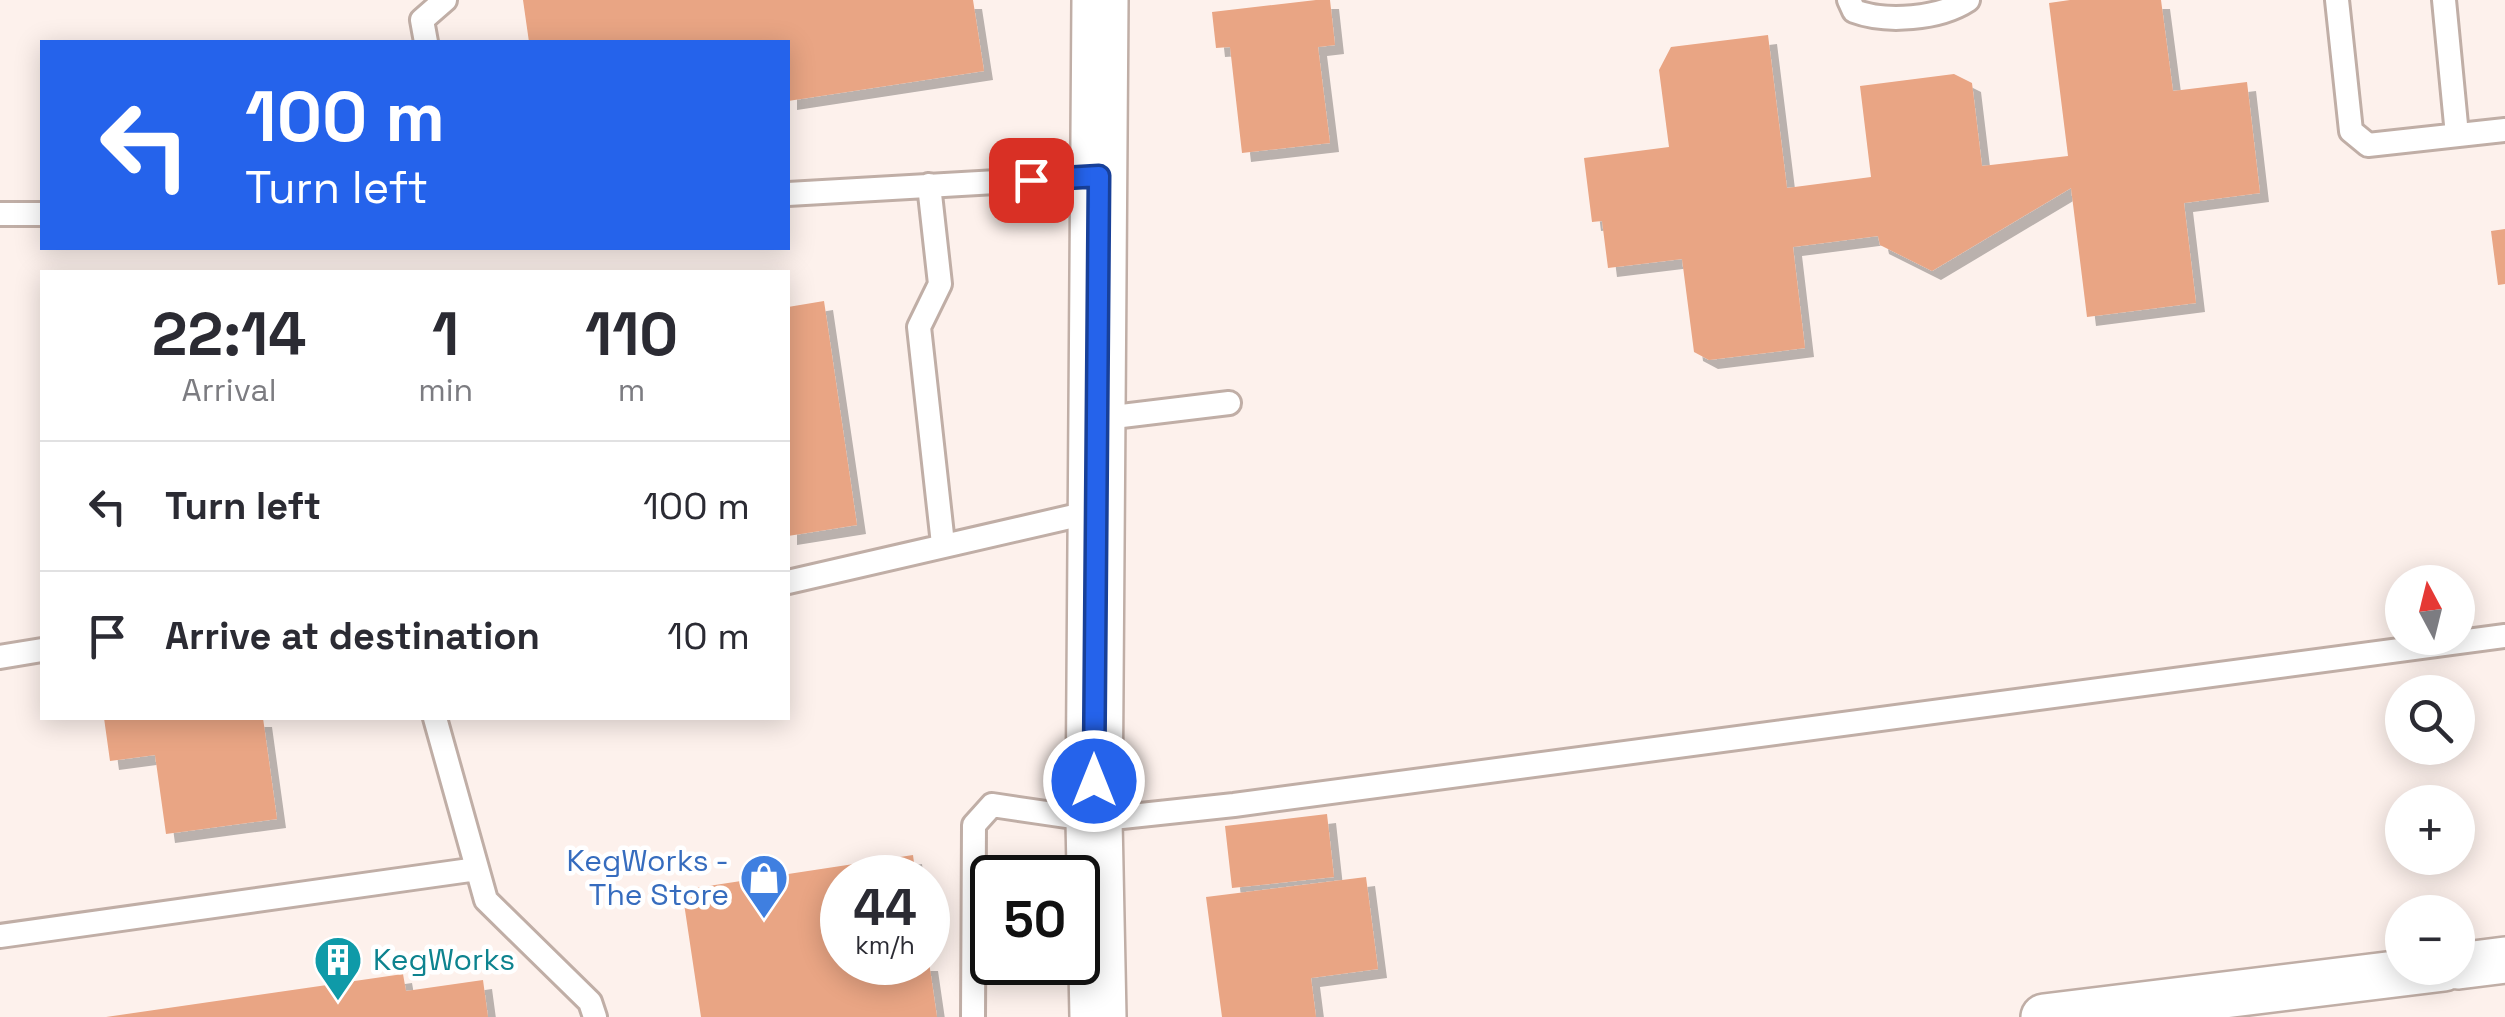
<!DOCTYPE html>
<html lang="en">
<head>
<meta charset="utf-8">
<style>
  body { margin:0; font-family:"Space Grotesk",sans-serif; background:#f2f2f3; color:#2b2b33; height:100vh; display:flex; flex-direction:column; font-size:38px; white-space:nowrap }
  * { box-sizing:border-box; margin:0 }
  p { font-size:32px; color:#7c7c81 }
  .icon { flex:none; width:55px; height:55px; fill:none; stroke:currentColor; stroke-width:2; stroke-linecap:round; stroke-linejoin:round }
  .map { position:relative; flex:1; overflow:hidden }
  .side { position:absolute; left:40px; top:270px; width:750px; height:450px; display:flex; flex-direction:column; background:#fff; border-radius:0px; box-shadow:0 5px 25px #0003 }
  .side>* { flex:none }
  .banner { position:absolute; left:40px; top:40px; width:750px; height:210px; border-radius:0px; box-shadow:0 5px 25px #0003; background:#2563eb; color:#fff; overflow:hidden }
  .needle { width:65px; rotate:353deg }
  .buttons { position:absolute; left:2385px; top:565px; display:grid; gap:20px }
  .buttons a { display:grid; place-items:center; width:90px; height:90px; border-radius:50%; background:#fff; box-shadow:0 5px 25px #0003; font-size:50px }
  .speed { position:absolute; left:820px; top:855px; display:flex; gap:20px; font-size:50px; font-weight:700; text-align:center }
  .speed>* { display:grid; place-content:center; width:130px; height:130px; border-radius:50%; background:#fff; box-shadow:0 5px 25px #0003; line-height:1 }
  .speed small { font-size:25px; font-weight:400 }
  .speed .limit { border:5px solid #111; border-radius:15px; background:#fff; color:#111 }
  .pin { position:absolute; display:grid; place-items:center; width:85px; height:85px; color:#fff; margin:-42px; border-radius:20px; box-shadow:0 5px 15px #0006 }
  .me { position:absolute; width:110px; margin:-55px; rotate:0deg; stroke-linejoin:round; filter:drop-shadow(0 0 8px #0008) }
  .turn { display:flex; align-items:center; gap:35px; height:210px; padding:0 40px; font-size:45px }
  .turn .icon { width:130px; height:130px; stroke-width:2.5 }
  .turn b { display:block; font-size:70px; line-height:85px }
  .eta { display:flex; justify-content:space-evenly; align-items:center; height:170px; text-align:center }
  .eta b { font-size:60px; font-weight:700; line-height:70px }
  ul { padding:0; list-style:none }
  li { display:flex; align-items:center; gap:30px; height:130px; padding:0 40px; border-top:2px solid #e1e1e2 }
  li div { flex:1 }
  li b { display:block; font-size:38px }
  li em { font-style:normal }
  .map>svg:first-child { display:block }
  .building { fill:#e9a584; filter:url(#shadow) }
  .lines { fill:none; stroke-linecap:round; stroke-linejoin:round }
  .lane-casing { stroke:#c0aea6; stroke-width:28 }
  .street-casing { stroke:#c0aea6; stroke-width:50 }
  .secondary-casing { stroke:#c0aea6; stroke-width:60 }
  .lane { stroke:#fff; stroke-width:22 }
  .street { stroke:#fff; stroke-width:45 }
  .secondary { stroke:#fff; stroke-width:55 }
  .route-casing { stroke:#184099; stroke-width:25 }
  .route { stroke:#2563eb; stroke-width:18 }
  .labels { text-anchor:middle; stroke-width:9; stroke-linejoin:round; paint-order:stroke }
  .shop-label { font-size:30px; fill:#366cbe; stroke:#fff; text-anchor:end }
  .culture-label { font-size:30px; fill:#0d838f; stroke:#fff; text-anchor:start }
</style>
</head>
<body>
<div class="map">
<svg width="2505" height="1017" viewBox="0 0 2505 1017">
  <defs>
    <filter id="shadow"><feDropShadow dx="9" dy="9" stdDeviation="0" flood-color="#0004"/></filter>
  </defs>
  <rect width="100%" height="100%" fill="#fdf1ec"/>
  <path class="building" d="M523 0H973L984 71 788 101V42H529Z
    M1316 0H1330L1335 45 1318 47 1330 143 1242 153 1230 47 1216 48 1212 12Z
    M2070 0H2161L2173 91 2247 82 2260 193 2184 203 2196 303 2087 317 2071 188 1932 271 1880 245 1878 236 1793 247 1805 348 1709 360 1694 352 1682 259 1608 268 1602 221 1592 222 1584 158 1669 147 1659 70 1671 47 1768 35 1787 188 1871 177 1860 86 1954 74 1972 83 1982 166 2068 156 2049 3Z
    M2505 229V284L2498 285 2491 231Z
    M824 301 857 525 788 536V307Z
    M104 718H263L277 819 166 834 155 755 110 761Z
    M1327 814 1334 877 1232 888 1225 826Z
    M913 855 916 878H842V962H929L937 1017H701L682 890Z
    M1366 877 1378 969 1311 978 1316 1017H1222L1206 897Z
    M403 974 406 991 483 980 488 1017H106Z"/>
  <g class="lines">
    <g class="lane-casing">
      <path id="lane" d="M1849 0 1854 11C1886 23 1939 19 1968 0
        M2337 0 2351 131 2368 145 2505 130
        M2444 0 2457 135
        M426 42 422 20 445 0
        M929 185 940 284 919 327 943 544
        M788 194 1099 176
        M0 214H42
        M1097 419 1229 403
        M788 582 1096 511
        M0 657 42 650
        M435 718 486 900 590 1002 595 1017
        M0 936 477 869
        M973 1017 974 825 992 805 1094 820 1234 805 2505 636"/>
    </g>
    <g class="street-casing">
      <path id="street" d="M2458 966 2505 960
        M2044 1017 2444 968"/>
    </g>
    <g class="secondary-casing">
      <path id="secondary" d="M1098 1017 1094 820 1100 0"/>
    </g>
    <use href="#lane" class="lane"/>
    <use href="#street" class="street"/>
    <use href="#secondary" class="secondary"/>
  </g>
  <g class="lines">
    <g class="route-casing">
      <path id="route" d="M1031 180 1099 176 1094 781"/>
    </g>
    <use href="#route" class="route"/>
  </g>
  <defs>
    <g id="shop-pin" transform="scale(2.5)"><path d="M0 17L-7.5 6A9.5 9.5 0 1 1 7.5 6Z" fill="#3f7fe0" stroke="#fff"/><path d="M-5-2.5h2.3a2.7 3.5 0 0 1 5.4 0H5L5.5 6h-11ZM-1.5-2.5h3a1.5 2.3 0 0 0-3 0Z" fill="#fff"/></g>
    <g id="building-pin" transform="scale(2.5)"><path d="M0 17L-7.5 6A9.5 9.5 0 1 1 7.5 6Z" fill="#0f9aa8" stroke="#fff"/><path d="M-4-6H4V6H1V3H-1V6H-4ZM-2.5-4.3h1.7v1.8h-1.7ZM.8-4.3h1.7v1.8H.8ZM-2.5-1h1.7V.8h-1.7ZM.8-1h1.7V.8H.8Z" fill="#fff"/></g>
  </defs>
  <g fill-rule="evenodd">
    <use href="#shop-pin" x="764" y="878"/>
    <use href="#building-pin" x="338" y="960"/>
  </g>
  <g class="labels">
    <g class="shop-label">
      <text x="729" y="871">KegWorks -<tspan x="729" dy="34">The Store</tspan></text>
    </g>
    <g class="culture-label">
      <text x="373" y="970">KegWorks</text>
    </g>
  </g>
</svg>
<div class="buttons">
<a><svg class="needle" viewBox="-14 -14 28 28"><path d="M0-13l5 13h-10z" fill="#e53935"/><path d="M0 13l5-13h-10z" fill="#7c7c81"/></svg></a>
<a><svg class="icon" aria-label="search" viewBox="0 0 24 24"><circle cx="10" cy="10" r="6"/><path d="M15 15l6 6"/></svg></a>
<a>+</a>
<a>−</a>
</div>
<div class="speed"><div>44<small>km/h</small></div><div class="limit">50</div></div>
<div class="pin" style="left:1031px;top:180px;background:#d93025"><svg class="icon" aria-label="arrive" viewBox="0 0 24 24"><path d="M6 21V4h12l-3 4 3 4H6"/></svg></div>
<svg class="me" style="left:1094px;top:781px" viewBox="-20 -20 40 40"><circle r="17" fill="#2563eb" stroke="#fff" stroke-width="3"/><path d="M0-11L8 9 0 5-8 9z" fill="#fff"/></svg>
<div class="banner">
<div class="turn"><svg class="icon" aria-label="left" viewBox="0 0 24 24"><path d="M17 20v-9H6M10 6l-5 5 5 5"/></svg><div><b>100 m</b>Turn left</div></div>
</div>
<section class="side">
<div class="eta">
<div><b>22:14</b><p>Arrival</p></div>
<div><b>1</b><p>min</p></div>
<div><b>110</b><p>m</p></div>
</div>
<ul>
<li><svg class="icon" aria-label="left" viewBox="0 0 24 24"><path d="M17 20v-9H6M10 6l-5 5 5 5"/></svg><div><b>Turn left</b></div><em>100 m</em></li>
<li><svg class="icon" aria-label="arrive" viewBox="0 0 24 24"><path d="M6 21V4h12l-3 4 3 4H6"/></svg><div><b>Arrive at destination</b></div><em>10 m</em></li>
</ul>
</section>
</div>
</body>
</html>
